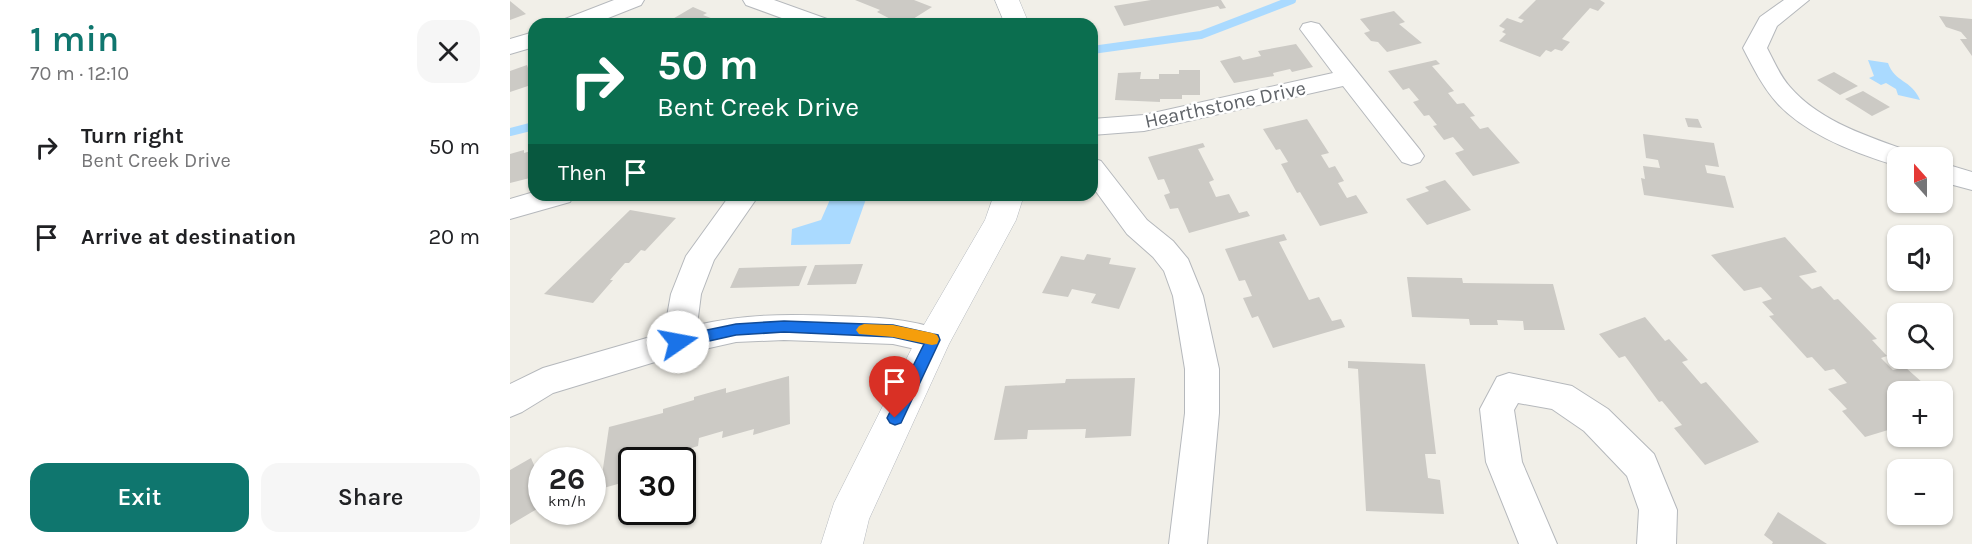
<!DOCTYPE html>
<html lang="en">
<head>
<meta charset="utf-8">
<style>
  body { margin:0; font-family:Karla,sans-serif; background:#f6f6f6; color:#202124; height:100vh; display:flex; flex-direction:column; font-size:22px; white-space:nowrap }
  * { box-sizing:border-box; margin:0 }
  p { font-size:20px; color:#757577 }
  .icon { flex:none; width:33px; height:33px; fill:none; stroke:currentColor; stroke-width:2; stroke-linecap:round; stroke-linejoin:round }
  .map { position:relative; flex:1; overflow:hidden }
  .details { display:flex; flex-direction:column; background:#fff; width:510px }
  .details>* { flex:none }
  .banner { position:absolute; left:18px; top:18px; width:570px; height:183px; border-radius:18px; box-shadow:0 2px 4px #0004; background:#0b6e4f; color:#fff; overflow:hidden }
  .needle { width:39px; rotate:339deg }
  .controls { position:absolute; left:1377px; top:147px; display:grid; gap:12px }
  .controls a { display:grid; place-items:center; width:66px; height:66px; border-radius:12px; background:#fff; box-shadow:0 2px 4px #0004; font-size:30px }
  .speed { position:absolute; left:18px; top:447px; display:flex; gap:12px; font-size:30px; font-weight:700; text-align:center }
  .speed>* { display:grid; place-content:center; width:78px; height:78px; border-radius:50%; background:#fff; box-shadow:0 2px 4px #0004; line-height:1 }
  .speed small { font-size:15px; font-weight:400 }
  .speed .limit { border:3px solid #111; border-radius:9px; background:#fff; color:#111 }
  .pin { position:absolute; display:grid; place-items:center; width:51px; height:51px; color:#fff; margin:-62px -26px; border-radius:50% 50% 50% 0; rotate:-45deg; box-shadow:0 0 6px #0007 }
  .pin .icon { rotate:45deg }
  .me { position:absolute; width:66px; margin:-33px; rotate:78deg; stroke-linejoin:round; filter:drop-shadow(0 0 4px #0008) }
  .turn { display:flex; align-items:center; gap:21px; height:126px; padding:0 30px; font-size:27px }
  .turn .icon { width:78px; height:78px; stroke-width:2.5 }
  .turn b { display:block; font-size:42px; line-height:51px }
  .then { display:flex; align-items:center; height:57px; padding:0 30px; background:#0003; gap:12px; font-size:22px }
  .round { display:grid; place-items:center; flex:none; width:63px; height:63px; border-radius:18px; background:#f6f6f6 }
  .headline { display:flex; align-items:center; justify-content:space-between; height:102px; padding:0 30px }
  h1 { font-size:36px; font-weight:600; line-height:45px; color:#0f766e }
  .primary-button { display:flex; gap:12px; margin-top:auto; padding:12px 30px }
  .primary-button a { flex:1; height:69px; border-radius:18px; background:#0f766e; color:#fff; font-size:24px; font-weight:600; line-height:69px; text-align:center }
  .primary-button a+a { background:#f6f6f6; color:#202124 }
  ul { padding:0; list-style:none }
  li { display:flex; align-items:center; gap:18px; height:90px; padding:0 30px }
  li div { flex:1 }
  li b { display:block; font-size:22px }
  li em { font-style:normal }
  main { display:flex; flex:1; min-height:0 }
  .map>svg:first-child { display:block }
  .water { fill:#aadaff }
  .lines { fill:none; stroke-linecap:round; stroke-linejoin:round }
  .stream { stroke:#aadaff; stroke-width:8 }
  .building { fill:#cccac5 }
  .street-casing { stroke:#b5b8bc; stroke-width:2 }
  .secondary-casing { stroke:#b6babf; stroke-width:1 }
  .street { fill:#fff; fill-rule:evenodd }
  .secondary { fill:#fff; fill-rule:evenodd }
  .route { fill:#1a73e8; stroke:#114b97; stroke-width:1.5 }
  .slow { fill:#f59e0b }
  .labels { text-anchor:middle; stroke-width:5; stroke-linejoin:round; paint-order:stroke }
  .street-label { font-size:20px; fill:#5f6368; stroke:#fff }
</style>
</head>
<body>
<main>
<section class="details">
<div class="headline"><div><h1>1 min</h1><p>70 m · 12:10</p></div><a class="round"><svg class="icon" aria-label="close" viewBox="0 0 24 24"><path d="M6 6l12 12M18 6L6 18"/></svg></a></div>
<ul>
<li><svg class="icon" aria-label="right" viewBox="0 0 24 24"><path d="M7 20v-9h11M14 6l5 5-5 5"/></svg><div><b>Turn right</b><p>Bent Creek Drive</p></div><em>50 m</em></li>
<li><svg class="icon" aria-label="arrive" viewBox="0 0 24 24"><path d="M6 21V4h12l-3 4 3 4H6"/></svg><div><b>Arrive at destination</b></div><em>20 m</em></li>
</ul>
<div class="primary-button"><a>Exit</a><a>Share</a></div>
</section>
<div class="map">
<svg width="1462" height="544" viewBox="0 0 1462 544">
  <rect width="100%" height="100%" fill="#f1efe8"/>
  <path class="water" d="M1358 60 1378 63C1385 83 1401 79 1410 100L1388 95 1386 89 1376 83 1371 85 1359 78 1364 76Z
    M322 195H373L356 199 340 244 281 245 282 229 311 220Z"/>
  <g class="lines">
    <path class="stream" d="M582 50 691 35 782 0
      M0 132 24 126"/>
  </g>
  <path class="building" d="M345 0H404L422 7 395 24H390L367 12 370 10Z
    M641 0H711L716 8 710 9 708 6 614 26 604 6Z
    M1026 0H1090L1095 3 1088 11 1080 8 1052 39 1060 42 1052 51 1045 49 1041 52 1036 50 1030 57 989 41 996 34 992 32 995 29 989 26 997 18 1011 23 1014 20 1008 18Z
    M0 1 16 14 0 20Z
    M183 7 197 13 193 15 216 24H154Z
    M884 11 895 22 889 24 912 43 877 52 868 42 861 41 854 33 860 31 850 19Z
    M1429 16 1462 19V56L1450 39H1457L1451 32 1436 27Z
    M786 44 803 67 782 72 780 69 763 73 764 76 724 83 710 61 730 56 733 60 751 56 748 51Z
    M926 60 930 64 922 66 944 91 938 93 947 104 954 103 965 116 960 117 970 129 978 127 1010 163 963 176 945 153 954 150 943 137 934 140 923 126 927 125 919 115 914 116 903 102 909 100 899 88 893 90 878 71Z
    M17 65 18 68 24 66V84L0 92V71Z
    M669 70H690V95H672V99H650V102L605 100 608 73 631 72 630 79H649V74H669Z
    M1324 72 1348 86 1330 95 1307 80Z
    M1353 91 1380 107 1362 116 1335 99Z
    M1175 118 1188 119 1192 128 1178 127Z
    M797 119 819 153 811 155 819 168 825 166 834 181 828 183 837 198 846 195 858 213 810 226 790 192 787 193 771 164 778 162 770 149 766 150 753 129Z
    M1133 134 1204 143 1209 167 1195 165 1197 173 1215 176 1224 208 1134 195 1131 178 1135 179 1133 166 1150 168 1148 160 1136 158Z
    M693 143 695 147 688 149 704 180 699 182 706 197 719 194 729 213 737 211 740 216 679 233 668 208 660 209 654 195 660 193 654 179 648 180 638 157Z
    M14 150V153L24 150V177L0 183V154Z
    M935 180 961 210 917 225 896 199 919 191 915 187Z
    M120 210 166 218 135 251 131 250 119 263H115L100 280H103L83 303 34 294Z
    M774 234 777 240 769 242 799 300 809 297 822 321 831 319 835 327 763 348 748 316 742 318 733 298 742 296 735 280 729 281 715 249Z
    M1275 237 1307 272 1289 276 1302 289 1311 286 1324 300 1328 299 1367 339 1362 340 1377 356 1371 358 1383 370 1395 367 1423 392H1388V427L1355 437 1332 411 1337 409 1318 389 1337 383 1324 369 1315 371 1302 357 1297 358 1259 316 1264 315 1252 302 1262 299 1251 287 1234 291 1201 255Z
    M577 254 601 258 599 264 626 268 609 309 581 303 586 294 562 289 558 297 532 293 551 256 574 260Z
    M353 264 346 284 297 285 305 265Z
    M297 266 289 286 220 288 229 268Z
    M897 277 952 278 953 283 1043 284 1055 330H1014L1013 321 987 320 988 325H960L959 319 902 317Z
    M1135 317 1155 341 1159 339 1178 360 1172 362 1191 384 1196 382 1249 442 1195 465 1164 428 1172 425 1152 401 1149 402 1115 356 1109 358 1089 334Z
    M838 361 915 364 926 454H915L918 478 930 480 934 514 856 511 848 369 838 368Z
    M279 376 280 424 243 435 244 429 212 438 213 431 189 438 188 446 149 458 148 460H122V480L90 489 99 427 153 413V409L184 400V397L216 388V393Z
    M625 378 621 436 575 438 576 429 518 430 517 439 484 440 495 386 555 383 556 379Z
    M21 458 32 484V506L0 525V470Z
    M1268 512 1317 544H1262L1263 542 1254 535Z"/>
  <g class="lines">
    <g class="street-casing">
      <path id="street" d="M104 0H134L131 5 83 24H52L55 19Z
        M233 0H264L317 19 320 24H288L236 5Z
        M1274 0H1299L1267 26 1257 48C1264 61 1270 76 1280 87 1310 122 1360 137 1401 152L1405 158H1388V166C1347 154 1297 135 1268 104 1253 88 1243 67 1233 48L1250 17Z
        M801 22 809 24 910 150 914 156 910 162 901 165 892 162 833 86 634 131 582 135V119L634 115 823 73 790 29 793 24Z
        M24 32V47L0 54V39Z
        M582 158 591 161 637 220 663 241 678 259 693 296 709 369V413L697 544H659L675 413V369L663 296 654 271 643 257 617 234 582 186Z
        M1432 163 1462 172V190L1432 182Z
        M24 192V195H64L60 202 0 219V199Z
        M220 195H249L204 260 191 294 187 325C236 314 274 314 325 316 362 317 398 318 434 331L439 340 434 349 423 353 383 344 274 340 226 342 168 355 43 393 12 412 0 417V384L33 368 154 333 161 294 176 256Z
        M999 373 1062 386 1098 409 1144 454 1167 510 1166 544H1127L1129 510 1117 476 1074 431 1042 409 1008 403 1004 410 1012 462 1047 544H1009L976 462 970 409 987 377Z"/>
    </g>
    <g class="secondary-casing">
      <path id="secondary" d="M485 0H509L519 24H495Z
        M484 195H514L506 220 439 344 359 519 353 544H311L324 503 411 330 475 220Z"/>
    </g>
    <use href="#street" class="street"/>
    <use href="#secondary" class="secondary"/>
  </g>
  <path class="route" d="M274 321 383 325 423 334 428 335 430 340 391 423 385 425 380 423 377 418 414 344 383 337 274 332 226 335 168 348 163 346 161 342 163 338 168 336 226 324Z"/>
  <path class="slow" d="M354 324 383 325 422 333 427 335 429 339 427 344 422 345 383 337 349 334 346 330 349 326Z"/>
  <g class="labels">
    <g class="street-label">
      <text transform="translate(715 104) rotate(-12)" y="7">Hearthstone Drive</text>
    </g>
  </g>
</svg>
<div class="controls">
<a><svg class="needle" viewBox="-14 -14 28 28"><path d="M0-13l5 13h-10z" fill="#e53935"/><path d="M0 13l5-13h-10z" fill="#757577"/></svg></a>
<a><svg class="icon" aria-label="sound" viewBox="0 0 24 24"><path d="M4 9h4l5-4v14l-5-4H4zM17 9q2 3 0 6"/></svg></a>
<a><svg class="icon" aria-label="search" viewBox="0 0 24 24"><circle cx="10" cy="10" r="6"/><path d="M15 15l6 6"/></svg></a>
<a>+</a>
<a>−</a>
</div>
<div class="speed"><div>26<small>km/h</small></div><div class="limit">30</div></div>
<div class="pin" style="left:385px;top:418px;background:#d93025"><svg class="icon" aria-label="arrive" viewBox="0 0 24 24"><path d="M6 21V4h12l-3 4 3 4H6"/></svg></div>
<svg class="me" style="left:168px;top:342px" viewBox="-20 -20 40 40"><circle r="19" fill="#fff"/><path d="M0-13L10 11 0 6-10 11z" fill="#1a73e8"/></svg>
<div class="banner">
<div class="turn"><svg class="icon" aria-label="right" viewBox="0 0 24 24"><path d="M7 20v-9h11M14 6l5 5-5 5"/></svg><div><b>50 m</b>Bent Creek Drive</div></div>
<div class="then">Then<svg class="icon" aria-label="arrive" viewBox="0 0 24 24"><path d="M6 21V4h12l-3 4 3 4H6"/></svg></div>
</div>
</div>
</main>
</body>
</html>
